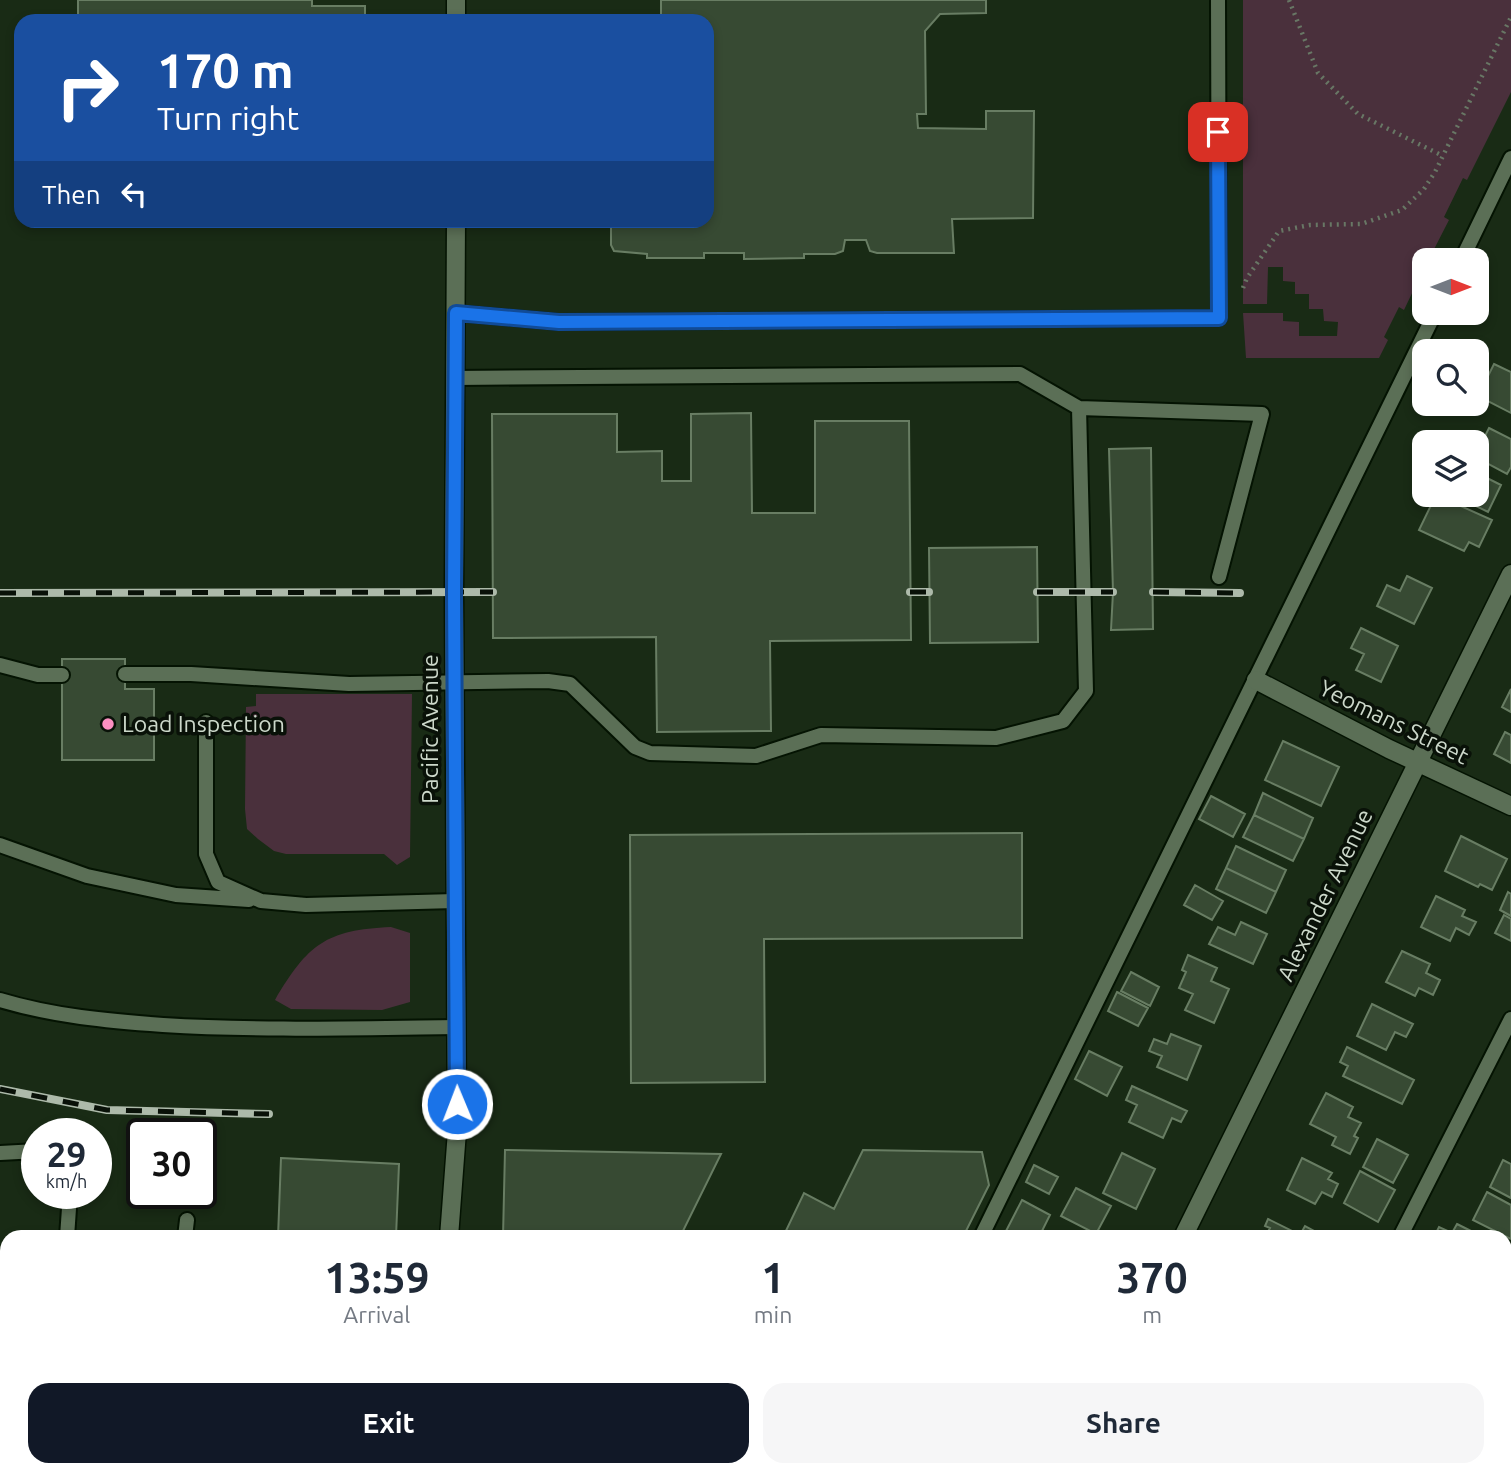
<!DOCTYPE html>
<html lang="en">
<head>
<meta charset="utf-8">
<style>
  body { margin:0; font-family:Ubuntu,sans-serif; background:#f6f6f7; color:#1f2937; height:100vh; display:flex; flex-direction:column; font-size:26px; white-space:nowrap }
  * { box-sizing:border-box; margin:0 }
  p { font-size:23px; color:#747a83 }
  .icon { flex:none; width:38px; height:38px; fill:none; stroke:currentColor; stroke-width:2; stroke-linecap:round; stroke-linejoin:round }
  .map { position:relative; flex:1; overflow:hidden }
  .drawer { position:absolute; left:0px; top:1230px; width:1512px; height:247px; display:flex; flex-direction:column; background:#fff; border-radius:21px 21px 0 0; box-shadow:0 4px 10px #0003 }
  .drawer>* { flex:none }
  .hud { position:absolute; left:14px; top:14px; width:700px; height:214px; border-radius:21px; box-shadow:0 4px 10px #0003; background:#1a4fa0; color:#fff; overflow:hidden }
  .needle { width:46px; rotate:90deg }
  .fabs { position:absolute; left:1412px; top:248px; display:grid; gap:14px }
  .fabs a { display:grid; place-items:center; width:77px; height:77px; border-radius:14px; background:#fff; box-shadow:0 4px 10px #0003; font-size:35px }
  .speed { position:absolute; left:21px; top:1118px; display:flex; gap:14px; font-size:35px; font-weight:700; text-align:center }
  .speed>* { display:grid; place-content:center; width:91px; height:91px; border-radius:50%; background:#fff; box-shadow:0 4px 10px #0003; line-height:1 }
  .speed small { font-size:18px; font-weight:400 }
  .speed .limit { border:4px solid #111; border-radius:10px; background:#fff; color:#111 }
  .pin { position:absolute; display:grid; place-items:center; width:60px; height:60px; color:#fff; margin:-30px; border-radius:14px; box-shadow:0 4px 10px #0006 }
  .me { position:absolute; width:77px; margin:-38px; rotate:359deg; stroke-linejoin:round; filter:drop-shadow(0 0 5px #0008) }
  .turn { display:flex; align-items:center; gap:24px; height:147px; padding:0 28px; font-size:32px }
  .turn .icon { width:91px; height:91px; stroke-width:2.5 }
  .turn b { display:block; font-size:49px; line-height:60px }
  .then { display:flex; align-items:center; height:66px; padding:0 28px; background:#0003; gap:14px; font-size:26px }
  .eta { display:flex; justify-content:space-evenly; align-items:center; height:119px; text-align:center }
  .eta b { font-size:42px; font-weight:700; line-height:49px }
  .button { display:flex; gap:14px; margin-top:auto; padding:14px 28px }
  .button a { flex:1; height:80px; border-radius:21px; background:#111827; color:#fff; font-size:28px; font-weight:700; line-height:80px; text-align:center }
  .button a+a { background:#f6f6f7; color:#1f2937 }
  .map>svg:first-child { display:block }
  .green { fill:#4a303c }
  .building { fill:#374a33; stroke:#687d63; stroke-width:2 }
  .lines { fill:none; stroke-linecap:round; stroke-linejoin:round }
  .service-casing { stroke:#041302; stroke-width:18 }
  .minor-casing { stroke:#041302; stroke-width:21 }
  .secondary-casing { stroke:#041302; stroke-width:21 }
  .path { stroke:#687765; stroke-width:4.5; stroke-dasharray:2 5; stroke-linecap:butt }
  .service { stroke:#5b6f56; stroke-width:14 }
  .minor { stroke:#5b6f56; stroke-width:18 }
  .secondary { stroke:#648e5a; stroke-width:18 }
  .rail-casing { stroke:#adbaaa; stroke-width:8 }
  .rail { stroke:#091108; stroke-width:5; stroke-dasharray:16; stroke-linecap:butt }
  .route-casing { stroke:#114b97; stroke-width:18 }
  .route { stroke:#1a73e8; stroke-width:12 }
  .poi-dot { fill:#fc8fc1; stroke:#091108; stroke-width:2.5 }
  .labels { text-anchor:middle; stroke-width:7; stroke-linejoin:round; paint-order:stroke }
  .street-label { font-size:23px; fill:#ccd8ca; stroke:#091108 }
  .poi-label { font-size:23px; fill:#ccd8ca; stroke:#091108; text-anchor:start }
</style>
</head>
<body>
<div class="map">
<svg width="1511" height="1476" viewBox="0 0 1511 1476">
  <rect width="100%" height="100%" fill="#192b15"/>
  <path class="green" d="M1243 0H1511V92L1467 180 1463 178 1444 217 1449 220 1428 261H1424V268L1404 310 1399 307 1384 337 1388 340 1379 358H1246L1243 313H1283V321L1299 322V336H1337L1338 322 1324 321 1323 309H1309V294H1295V282L1283 281V267H1268L1267 304H1243Z
    M256 694H412L410 857 397 865 384 854H286L274 851 258 839 247 829 245 809 246 707 256 706Z
    M391 927 410 933V1002L382 1010 291 1009 275 1000C308 944 326 930 391 927Z"/>
  <path class="building" d="M78 0H312V6H365V21H78Z
    M661 0H986V13L940 14 925 31 926 114H917L918 128 986 129V111H1034L1033 218 952 219 954 253H877L870 251 866 240H845L843 251 835 254H804V258L744 259V253H704V258H647V254L614 251 611 245V220H707V21H661Z
    M1494 364 1511 372V413L1478 396Z
    M751 413 752 513H815V421H909L911 640 770 641 771 731 657 732 656 637 493 638 492 414H617V452L662 451V481H691V414Z
    M1489 428 1511 439V467L1507 474 1477 458V443H1465L1469 435 1482 442Z
    M1151 448 1153 629 1111 630 1113 592 1109 449Z
    M1477 473 1501 485 1488 512 1454 495H1477Z
    M1436 495 1492 520 1479 547 1469 542 1464 551 1419 530Z
    M1037 547 1038 642 930 643 929 548Z
    M1407 576 1432 588 1414 624 1377 606 1387 585 1400 591Z
    M1361 628 1398 646 1381 682 1356 670 1364 654 1351 648Z
    M62 659H125V689H154V760H62Z
    M1511 689V712L1502 707Z
    M1505 732 1511 735V763L1494 754Z
    M1283 741 1339 767 1321 806 1265 780Z
    M1263 793 1313 818 1304 839 1254 815Z
    M1211 796 1245 814 1233 837 1199 819Z
    M1254 815 1304 839 1293 861 1243 837Z
    M1022 833V938L764 939 765 1082 631 1083 630 835Z
    M1461 836 1507 859 1492 890 1480 884 1478 887 1445 871Z
    M1236 846 1286 870 1276 892 1226 868Z
    M1226 868 1276 892 1266 913 1216 889Z
    M1195 885 1223 901 1212 920 1184 905Z
    M1508 892 1511 894V916L1500 910Z
    M1436 896 1465 910 1462 916 1476 922 1469 935 1456 928 1450 941 1421 927Z
    M1504 915 1511 919V941L1495 933Z
    M1241 922 1267 934 1253 964 1209 944 1218 927 1235 935Z
    M1402 951 1430 964 1426 973 1440 980 1433 995 1419 988 1415 996 1386 982Z
    M1188 955 1217 968 1211 981 1229 989 1214 1023 1185 1010 1193 994 1179 988 1186 972 1182 970Z
    M1131 972 1159 987 1150 1006 1121 991Z
    M1117 992 1148 1008 1138 1026 1108 1011Z
    M1372 1004 1413 1024 1406 1037 1395 1032 1386 1050 1357 1036Z
    M1171 1034 1201 1046 1187 1080 1157 1067 1162 1056 1149 1051 1154 1039 1167 1044Z
    M1347 1047 1414 1080 1402 1104 1343 1076 1348 1066 1340 1062Z
    M1089 1051 1122 1067 1107 1096 1075 1079Z
    M1132 1086 1187 1111 1181 1122 1172 1118 1163 1138 1129 1122 1137 1105 1126 1100Z
    M1326 1093 1353 1107 1348 1117 1361 1123 1354 1136 1358 1138 1350 1154 1332 1145 1336 1137 1310 1124Z
    M1377 1139 1408 1155 1393 1183 1363 1167Z
    M505 1150 721 1154 680 1237H503Z
    M863 1150 982 1152 989 1185 963 1237H783L804 1193 834 1209Z
    M1122 1153 1155 1169 1136 1209 1103 1193Z
    M281 1158 399 1164 396 1237H278Z
    M1302 1158 1332 1173 1328 1179 1338 1184 1332 1197 1322 1192 1315 1204 1287 1190Z
    M1503 1160 1511 1164V1198L1490 1187Z
    M1034 1165 1058 1177 1049 1194 1026 1182Z
    M1360 1171 1395 1190 1378 1222 1344 1203Z
    M1076 1188 1111 1206 1096 1234 1061 1216Z
    M1487 1192 1511 1205V1239L1473 1220Z
    M1022 1200 1050 1215 1039 1237H1014L1005 1233Z
    M1268 1219 1300 1235 1305 1226 1320 1234 1318 1237H1265L1270 1228 1265 1226Z
    M1457 1224 1483 1237H1434L1439 1227 1452 1233Z
    M0 1305H7V1470H37L36 1476H0Z
    M172 1470H229V1476H171Z
    M283 1470H337V1476H282Z
    M581 1470H611L623 1476H578Z
    M710 1470H842L839 1476H707Z
    M1145 1470H1153L1166 1476H1142Z
    M1248 1470H1268L1265 1476H1251L1246 1474Z
    M1335 1470H1397L1394 1476H1341L1334 1472Z"/>
  <g class="lines">
    <g class="service-casing">
      <path id="service" d="M1461 261 1511 158
        M456 313 559 322 1219 318 1218 0
        M455 378 1020 374 1079 408 1262 414 1219 577
        M0 665 38 675H62
        M125 674H191L349 684 548 681 570 684 635 747 650 753 756 756 821 735 996 738 1063 721 1086 691 1079 408
        M206 722V854L218 882 261 901 306 905 455 901
        M0 845 87 876 176 895 249 900
        M0 1000C53 1016 108 1021 163 1025 261 1031 359 1028 456 1027
        M0 1153 37 1151
        M67 1237 70 1194
        M185 1237 187 1220
        M981 1237 1435 313
        M1400 1237 1511 1019
        M52 1476V1470
        M166 1476V1470
        M864 1476 867 1470
        M1279 1476 1282 1470"/>
    </g>
    <g class="minor-casing">
      <path id="minor" d="M456 0V21
        M1256 680 1389 749 1511 806
        M449 1237 457 1131 454 592 456 220
        M1183 1237 1511 574
        M432 1476V1470
        M1065 1476 1068 1470"/>
    </g>
    <g class="secondary-casing">
      <path id="secondary" d="M1505 1434 1511 1422
        M1484 1476 1487 1470"/>
    </g>
    <path class="path" d="M1289 0 1318 73 1358 114 1443 156
      M1243 288 1247 278 1279 231 1310 225 1361 224 1402 210 1424 189 1435 172 1511 17"/>
    <use href="#service" class="service"/>
    <use href="#minor" class="minor"/>
    <use href="#secondary" class="secondary"/>
    <g class="rail-casing">
      <path id="rail" d="M910 592H929
        M1037 592H1113
        M1153 592 1240 593
        M0 593 493 592
        M0 1089 107 1110 269 1114"/>
    </g>
    <use href="#rail" class="rail"/>
  </g>
  <g class="lines">
    <g class="route-casing">
      <path id="route" d="M457 1104 454 592 456 313 559 322 1219 318 1218 132"/>
    </g>
    <use href="#route" class="route"/>
  </g>
  <circle class="poi-dot" cx="108" cy="724" r="7"/>
  <g class="labels">
    <g class="street-label">
      <text transform="translate(1394 722) rotate(26)" y="8">Yeomans Street</text>
      <text transform="translate(430 729) rotate(-90)" y="8">Pacific Avenue</text>
      <text transform="translate(1325 895) rotate(-64)" y="8">Alexander Avenue</text>
    </g>
    <g class="poi-label">
      <text x="122" y="732">Load Inspection</text>
    </g>
  </g>
</svg>
<div class="fabs">
<a><svg class="needle" viewBox="-14 -14 28 28"><path d="M0-13l5 13h-10z" fill="#e53935"/><path d="M0 13l5-13h-10z" fill="#747a83"/></svg></a>
<a><svg class="icon" aria-label="search" viewBox="0 0 24 24"><circle cx="10" cy="10" r="6"/><path d="M15 15l6 6"/></svg></a>
<a><svg class="icon" aria-label="layers" viewBox="0 0 24 24"><path d="M12 4l9 5-9 5-9-5zM3 14l9 5 9-5"/></svg></a>
</div>
<div class="speed"><div>29<small>km/h</small></div><div class="limit">30</div></div>
<div class="pin" style="left:1218px;top:132px;background:#d93025"><svg class="icon" aria-label="arrive" viewBox="0 0 24 24"><path d="M6 21V4h12l-3 4 3 4H6"/></svg></div>
<svg class="me" style="left:457px;top:1104px" viewBox="-20 -20 40 40"><circle r="17" fill="#1a73e8" stroke="#fff" stroke-width="3"/><path d="M0-11L8 9 0 5-8 9z" fill="#fff"/></svg>
<div class="hud">
<div class="turn"><svg class="icon" aria-label="right" viewBox="0 0 24 24"><path d="M7 20v-9h11M14 6l5 5-5 5"/></svg><div><b>170 m</b>Turn right</div></div>
<div class="then">Then<svg class="icon" aria-label="left" viewBox="0 0 24 24"><path d="M17 20v-9H6M10 6l-5 5 5 5"/></svg></div>
</div>
<section class="drawer">
<div class="eta">
<div><b>13:59</b><p>Arrival</p></div>
<div><b>1</b><p>min</p></div>
<div><b>370</b><p>m</p></div>
</div>
<div class="button"><a>Exit</a><a>Share</a></div>
</section>
</div>
</body>
</html>
